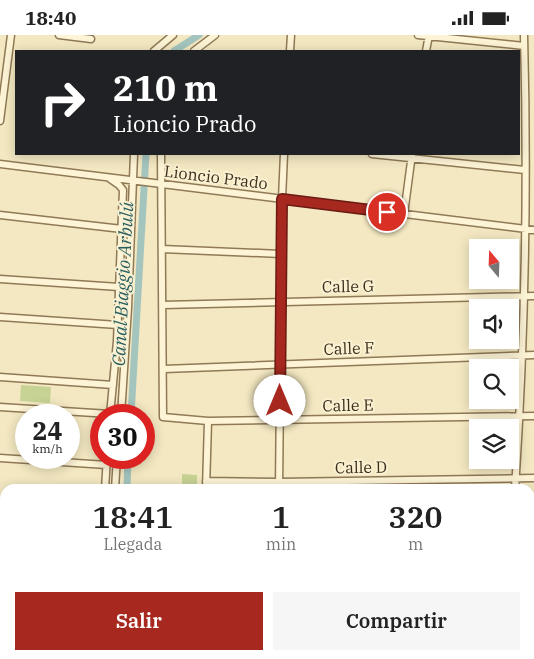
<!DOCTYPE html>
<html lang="es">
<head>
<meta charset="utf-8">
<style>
  body { margin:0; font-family:"IBM Plex Serif",serif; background:#f6f6f6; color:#222; height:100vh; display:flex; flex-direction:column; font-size:19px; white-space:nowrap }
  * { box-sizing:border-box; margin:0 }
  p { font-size:16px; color:#767676 }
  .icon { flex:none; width:28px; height:28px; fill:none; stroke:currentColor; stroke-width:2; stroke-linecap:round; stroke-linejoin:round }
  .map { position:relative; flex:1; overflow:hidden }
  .drawer { position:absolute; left:0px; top:449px; width:535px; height:176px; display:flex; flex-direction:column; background:#fff; border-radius:15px 15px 0 0; box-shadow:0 2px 12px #0003 }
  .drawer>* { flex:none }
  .hud { position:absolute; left:15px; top:15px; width:505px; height:105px; border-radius:0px; box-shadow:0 2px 12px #0003; background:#202124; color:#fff; overflow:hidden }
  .needle { width:32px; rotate:341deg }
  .buttons { position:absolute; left:469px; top:204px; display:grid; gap:10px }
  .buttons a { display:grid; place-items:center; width:50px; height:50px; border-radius:0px; background:#fff; box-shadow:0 2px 12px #0003; font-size:25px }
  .speed { position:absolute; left:15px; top:369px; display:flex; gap:10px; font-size:25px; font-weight:700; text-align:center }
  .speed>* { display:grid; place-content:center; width:65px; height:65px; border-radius:50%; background:#fff; box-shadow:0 2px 12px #0003; line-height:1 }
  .speed small { font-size:12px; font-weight:400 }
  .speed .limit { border:8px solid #d22; background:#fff; color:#111 }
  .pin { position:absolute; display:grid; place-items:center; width:42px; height:42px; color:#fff; margin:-21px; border:2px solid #fff; border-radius:50%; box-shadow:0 1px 5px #0007 }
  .me { position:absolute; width:55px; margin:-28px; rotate:0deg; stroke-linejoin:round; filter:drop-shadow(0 0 4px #0008) }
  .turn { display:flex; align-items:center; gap:18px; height:105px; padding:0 15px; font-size:22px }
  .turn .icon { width:65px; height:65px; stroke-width:2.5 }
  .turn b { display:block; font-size:35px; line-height:42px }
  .eta { display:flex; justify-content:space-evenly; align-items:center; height:85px; text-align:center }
  .eta b { font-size:30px; font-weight:600; line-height:35px }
  .action { display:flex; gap:10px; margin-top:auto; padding:10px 15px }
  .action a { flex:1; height:58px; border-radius:0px; background:#a6281e; color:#fff; font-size:20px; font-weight:600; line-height:58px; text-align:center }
  .action a+a { background:#f6f6f6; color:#222 }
  .status { display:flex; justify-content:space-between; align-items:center; height:35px; padding:0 25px; background:#fff; direction:ltr }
  .status svg { height:14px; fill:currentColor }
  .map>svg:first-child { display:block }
  .green { fill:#c7d394 }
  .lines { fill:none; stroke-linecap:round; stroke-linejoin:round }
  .canal { stroke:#a4c5be; stroke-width:7 }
  .minor-casing { stroke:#8f7956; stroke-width:9 }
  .minor { stroke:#fdf4d6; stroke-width:6 }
  .route-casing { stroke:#6c1a14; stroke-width:12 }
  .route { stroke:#a6281e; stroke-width:9 }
  .labels { text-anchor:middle; stroke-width:4; stroke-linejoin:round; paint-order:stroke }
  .street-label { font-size:16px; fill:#3d2f1c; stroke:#faf1d2 }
  .water-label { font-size:18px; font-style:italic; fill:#2a5e5f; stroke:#faf1d2 }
</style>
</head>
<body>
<div class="status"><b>18:40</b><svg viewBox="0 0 49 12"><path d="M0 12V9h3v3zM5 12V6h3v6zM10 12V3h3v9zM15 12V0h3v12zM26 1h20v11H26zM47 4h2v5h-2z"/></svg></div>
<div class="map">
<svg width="534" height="624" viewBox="0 0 534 624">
  <rect width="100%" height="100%" fill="#f3e8c1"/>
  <path class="green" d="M21 350 51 352 50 368 20 366Z
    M182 439 197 440V454H182Z
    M506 450V454H437L438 452Z"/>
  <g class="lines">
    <path class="canal" d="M174 16 199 0
      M131 380 146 119
      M127 454 128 422
      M100 624 101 620"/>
    <g class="minor-casing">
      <path id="minor" d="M59 0 91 4
        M418 0 524 11
        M154 16 173 0
        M194 16 215 0
        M290 16 291 0
        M426 16 429 0
        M0 86 11 0
        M161 119 163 382 208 386 534 381
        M372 119 525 135
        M0 129 534 195
        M109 143 119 150 123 155 117 306 110 380
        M404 179 412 119
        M0 180 122 194
        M162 214 281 219
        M0 244 119 252
        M163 270 534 261
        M0 282 118 290
        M164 334 534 320
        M0 342 113 350
        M0 372 110 379
        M121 380 128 273 134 119
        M0 423 107 430
        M206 446 280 447 534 443
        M105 454 107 422
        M115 454 117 422
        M206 454 208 386
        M279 454 282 164 284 119
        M515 454C525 303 528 151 524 0
        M0 478H5
        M530 498H534
        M0 530H5
        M530 560H534
        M0 565H5
        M530 616H534
        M396 620V624
        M507 620V624
        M73 624 75 620
        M85 624 87 620
        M271 624V620"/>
    </g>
    <use href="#minor" class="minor"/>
  </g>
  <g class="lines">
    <g class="route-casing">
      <path id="route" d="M280 366 282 164 387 177"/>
    </g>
    <use href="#route" class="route"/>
  </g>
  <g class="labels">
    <g class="street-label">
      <text transform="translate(216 142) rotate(7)" y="6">Lioncio Prado</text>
      <text transform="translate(348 251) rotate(-1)" y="6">Calle G</text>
      <text transform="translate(349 313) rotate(-2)" y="6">Calle F</text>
      <text transform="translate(348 370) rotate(-1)" y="6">Calle E</text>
      <text transform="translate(361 432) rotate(-1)" y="6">Calle D</text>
    </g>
    <g class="water-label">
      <text transform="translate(123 249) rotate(-87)" y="6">Canal Biaggio Arbulú</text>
    </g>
  </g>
</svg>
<div class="buttons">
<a><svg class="needle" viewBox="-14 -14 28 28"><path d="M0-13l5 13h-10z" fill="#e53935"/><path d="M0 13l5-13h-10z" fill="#767676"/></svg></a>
<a><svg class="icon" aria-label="sound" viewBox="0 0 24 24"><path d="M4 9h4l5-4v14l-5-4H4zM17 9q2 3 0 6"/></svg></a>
<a><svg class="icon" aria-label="search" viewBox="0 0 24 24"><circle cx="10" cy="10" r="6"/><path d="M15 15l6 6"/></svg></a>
<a><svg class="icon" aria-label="layers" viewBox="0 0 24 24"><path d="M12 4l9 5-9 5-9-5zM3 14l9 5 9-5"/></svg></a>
</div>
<div class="speed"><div>24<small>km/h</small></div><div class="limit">30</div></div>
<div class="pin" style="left:387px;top:177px;background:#d93025"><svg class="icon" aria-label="arrive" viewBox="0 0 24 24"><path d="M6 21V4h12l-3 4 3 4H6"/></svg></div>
<svg class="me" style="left:280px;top:366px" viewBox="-20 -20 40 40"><circle r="19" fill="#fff"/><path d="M0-13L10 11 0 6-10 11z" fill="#a6281e"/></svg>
<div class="hud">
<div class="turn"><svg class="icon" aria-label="right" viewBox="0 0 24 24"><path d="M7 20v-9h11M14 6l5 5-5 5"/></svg><div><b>210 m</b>Lioncio Prado</div></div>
</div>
<section class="drawer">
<div class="eta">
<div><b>18:41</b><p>Llegada</p></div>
<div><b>1</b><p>min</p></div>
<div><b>320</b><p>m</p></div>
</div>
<div class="action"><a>Salir</a><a>Compartir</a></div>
</section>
</div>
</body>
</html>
